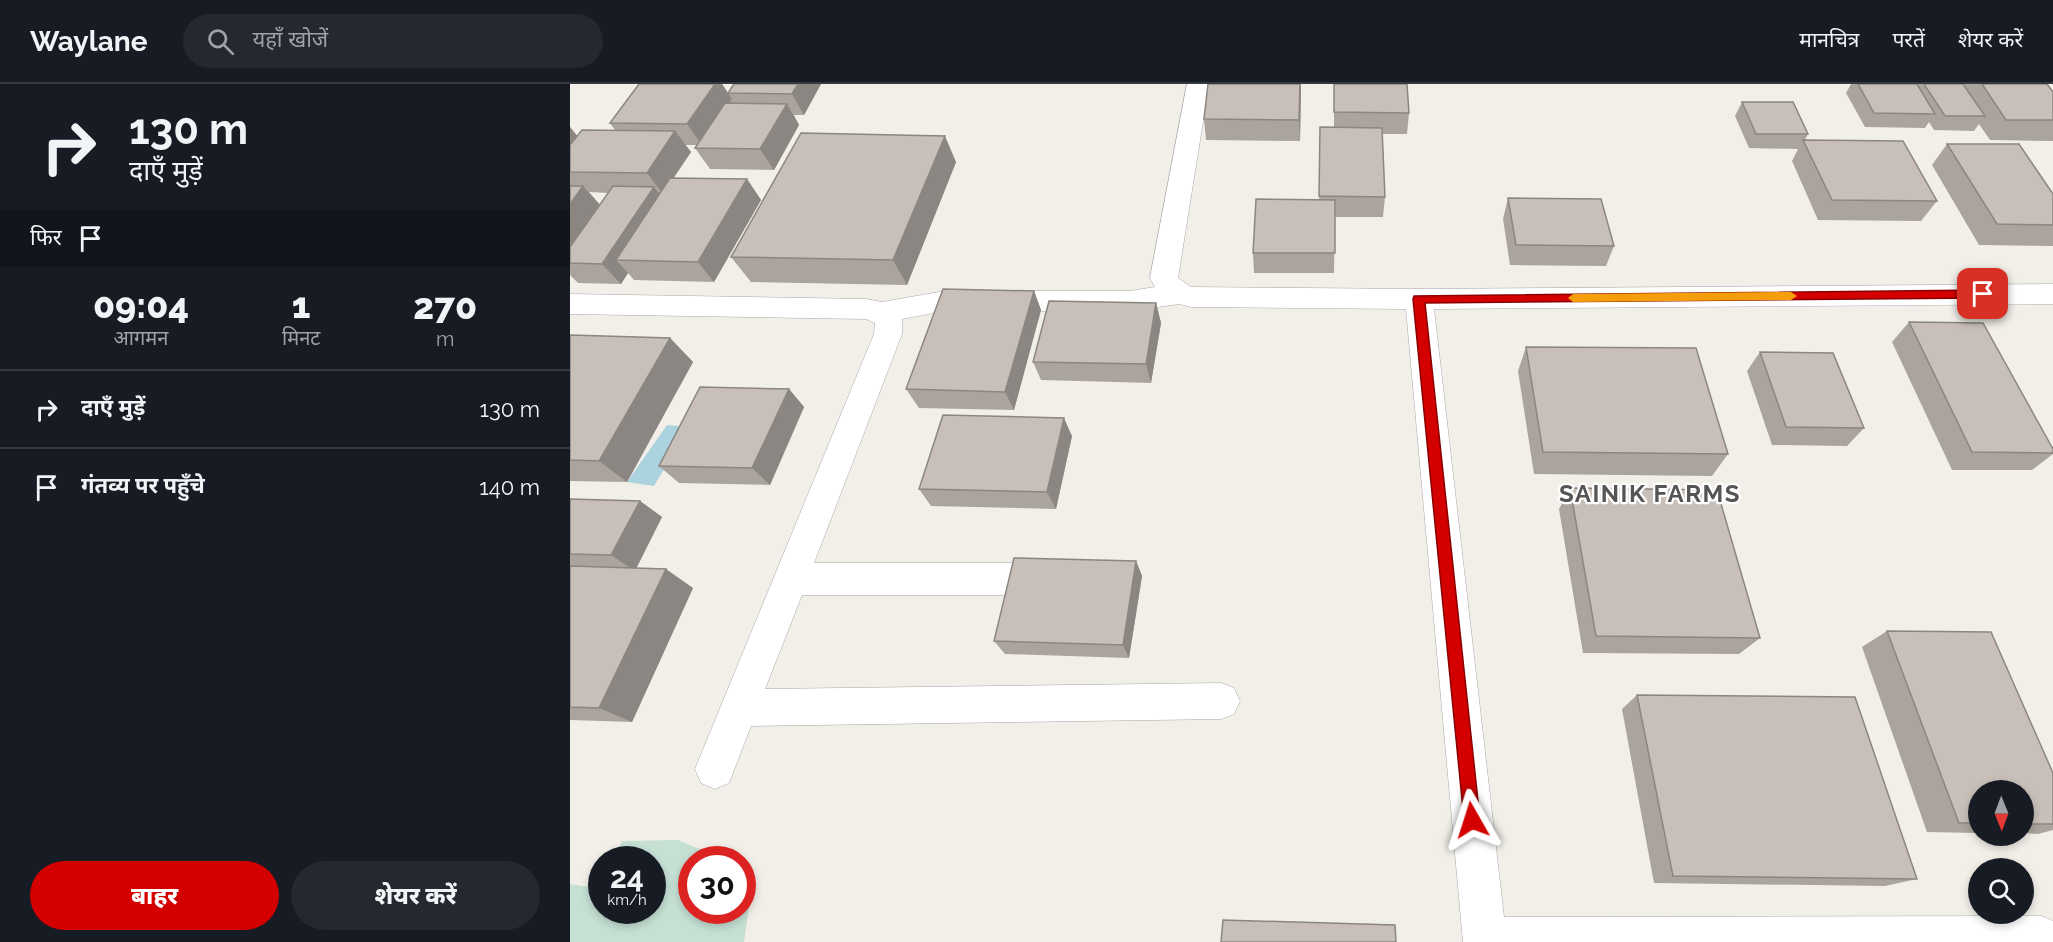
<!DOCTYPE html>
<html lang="hi">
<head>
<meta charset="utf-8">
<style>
  body { margin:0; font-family:Raleway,"Noto Sans Devanagari",sans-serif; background:#242831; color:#f1f3f6; height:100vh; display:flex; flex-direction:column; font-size:22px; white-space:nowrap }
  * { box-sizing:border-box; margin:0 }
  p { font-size:20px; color:#9ea1a6 }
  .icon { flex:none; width:33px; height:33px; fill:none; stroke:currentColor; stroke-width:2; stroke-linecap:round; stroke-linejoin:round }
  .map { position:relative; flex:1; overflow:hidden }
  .sheet { display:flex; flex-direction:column; background:#171b24; width:570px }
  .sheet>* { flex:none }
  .hud { background:#171b24; color:#f1f3f6; overflow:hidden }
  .needle { width:39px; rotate:179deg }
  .tools { position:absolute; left:1398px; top:696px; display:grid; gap:12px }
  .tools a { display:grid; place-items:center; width:66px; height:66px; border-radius:50%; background:#171b24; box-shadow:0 3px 9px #0003; font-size:30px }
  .speed { position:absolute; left:18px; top:762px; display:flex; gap:12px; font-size:30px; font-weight:700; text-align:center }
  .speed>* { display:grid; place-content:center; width:78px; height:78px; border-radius:50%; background:#171b24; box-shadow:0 3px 9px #0003; line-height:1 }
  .speed small { font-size:15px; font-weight:400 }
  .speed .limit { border:9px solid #d22; background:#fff; color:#111 }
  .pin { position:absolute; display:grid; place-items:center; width:51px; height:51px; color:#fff; margin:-26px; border-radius:12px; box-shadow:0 3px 9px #0006 }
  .me { position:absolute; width:66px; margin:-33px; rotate:354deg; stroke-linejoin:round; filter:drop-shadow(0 0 4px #0008) }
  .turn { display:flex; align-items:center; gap:21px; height:126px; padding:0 30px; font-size:27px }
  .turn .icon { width:78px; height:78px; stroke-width:2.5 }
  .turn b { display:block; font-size:42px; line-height:51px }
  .then { display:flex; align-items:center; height:57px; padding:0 30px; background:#0003; gap:12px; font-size:22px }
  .eta { display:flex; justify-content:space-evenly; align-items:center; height:102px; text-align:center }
  .eta b { font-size:36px; font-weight:800; line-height:42px }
  .action { display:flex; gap:12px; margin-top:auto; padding:12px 30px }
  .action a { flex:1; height:69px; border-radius:36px; background:#d40000; color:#fff; font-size:24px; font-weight:800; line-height:69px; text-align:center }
  .action a+a { background:#242831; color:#f1f3f6 }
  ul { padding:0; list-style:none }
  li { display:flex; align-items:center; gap:18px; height:78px; padding:0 30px; border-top:2px solid #363941 }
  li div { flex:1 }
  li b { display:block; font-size:22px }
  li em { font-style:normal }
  header { display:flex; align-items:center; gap:36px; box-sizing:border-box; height:84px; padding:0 30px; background:#171b24; border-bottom:2px solid #363941 }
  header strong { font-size:28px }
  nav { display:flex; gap:33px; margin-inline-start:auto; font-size:21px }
  .search { width:420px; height:54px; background:#242831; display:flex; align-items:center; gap:15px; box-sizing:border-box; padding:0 21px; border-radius:33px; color:#9ea1a6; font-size:22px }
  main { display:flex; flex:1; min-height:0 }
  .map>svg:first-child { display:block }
  .wetland { fill:#c6e0d4 }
  .water { fill:#aad3df }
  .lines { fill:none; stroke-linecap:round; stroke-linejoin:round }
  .minor-casing { stroke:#a9a9a9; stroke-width:1 }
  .minor { fill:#fff; fill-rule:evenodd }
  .wall { fill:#aba49e; fill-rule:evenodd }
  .shaded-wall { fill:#8b8681 }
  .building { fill:#c7bfb8; stroke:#8b8681; stroke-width:1.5 }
  .route { fill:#d40000; stroke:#8a0000; stroke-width:1.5 }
  .slow { fill:#f59e0b }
  .labels { text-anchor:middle; stroke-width:4.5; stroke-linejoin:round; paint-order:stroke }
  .district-label { font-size:24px; font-weight:bold; letter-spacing:1.5px; fill:#555; stroke:#fff }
</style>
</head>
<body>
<header>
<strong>Waylane</strong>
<div class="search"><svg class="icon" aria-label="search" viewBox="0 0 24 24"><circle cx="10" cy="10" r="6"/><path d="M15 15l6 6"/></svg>यहाँ खोजें</div>
<nav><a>मानचित्र</a><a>परतें</a><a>शेयर करें</a></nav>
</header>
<main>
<section class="sheet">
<div class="hud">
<div class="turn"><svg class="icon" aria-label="right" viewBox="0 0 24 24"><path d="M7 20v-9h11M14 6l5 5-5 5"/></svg><div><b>130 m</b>दाएँ मुड़ें</div></div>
<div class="then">फिर<svg class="icon" aria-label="arrive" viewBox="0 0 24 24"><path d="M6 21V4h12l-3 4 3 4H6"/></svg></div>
</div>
<div class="eta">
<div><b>09:04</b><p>आगमन</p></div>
<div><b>1</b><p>मिनट</p></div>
<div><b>270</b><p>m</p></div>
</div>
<ul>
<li><svg class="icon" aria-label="right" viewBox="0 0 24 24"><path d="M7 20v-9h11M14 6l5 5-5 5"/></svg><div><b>दाएँ मुड़ें</b></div><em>130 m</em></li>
<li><svg class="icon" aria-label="arrive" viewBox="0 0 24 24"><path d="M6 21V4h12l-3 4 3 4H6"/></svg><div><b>गंतव्य पर पहुँचे</b></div><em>140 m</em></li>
</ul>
<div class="action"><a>बाहर</a><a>शेयर करें</a></div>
</section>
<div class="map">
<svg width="1483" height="858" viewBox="0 0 1483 858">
  <rect width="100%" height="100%" fill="#f2efe9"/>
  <path class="wetland" d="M108 756 154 775 122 776V826H172L173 783 184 788 174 858H0V800L31 805 32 826H82V776L45 775 52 757Z"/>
  <path class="water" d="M97 341 119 343 84 402 57 398Z"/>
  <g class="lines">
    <g class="minor-casing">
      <path id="minor" d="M617 0H639L608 194 621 203 849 205 1483 200V220L864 225 934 833 1472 832 1483 837V858H893L836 225 621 223 609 220 560 227H375L332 235V250L244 479H443L455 484 460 495 455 506 443 511H232L195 605 651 599 664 604 670 617 664 630 651 635 181 642 159 699 145 705 131 699 125 685 304 250 305 239 296 235 0 230V210L296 215 312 218 375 207H560L585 203 580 194Z"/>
    </g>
    <use href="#minor" class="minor"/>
  </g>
  <path class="wall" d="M69 0H152L158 9 251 0 234 31H224L229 41 204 86 140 85 125 64 127 61H115L121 68 103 94 177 95 191 116 144 198 64 196 58 189 51 200 8 199 0 191V43L7 52 45 46 40 39ZM19 108 39 109 30 121Z
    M731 0 730 57 636 56 634 35Z
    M764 0H837L839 29 837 50H812L815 113 813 133H765L764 189H684L683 169 749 116 750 43 764 44Z
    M1281 0H1477L1483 8V57L1420 56 1409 40 1404 47 1364 46 1359 38 1355 44 1295 43 1276 9Z
    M1172 18 1238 50 1235 56 1367 117 1351 137 1248 136 1222 77 1228 65 1179 64 1165 32Z
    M1377 60 1483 110V162L1409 161 1362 81Z
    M386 78 337 201 181 198 161 173Z
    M938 114 1044 162 1036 182 940 181 933 135Z
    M464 207 471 226 444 326 349 324 336 305Z
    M586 219 591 239 581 299 471 296 463 278Z
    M1339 238 1483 365V370L1462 386H1382L1322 258Z
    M0 251 100 254 123 278 57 398 0 397Z
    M956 263 1158 370 1142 392 964 390 948 287Z
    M1190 268 1294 344 1277 362 1202 361 1177 287Z
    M219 305 234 323 200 401 109 399 89 382Z
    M502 352 486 425 361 422 349 405Z
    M1000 404 1190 554 1169 570 1013 569 989 425Z
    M0 415 70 417 92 433 66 484 123 504 62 638 0 636Z
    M566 477 572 492 559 574 435 570 424 557Z
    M1317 547 1483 689V746L1468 750 1454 749V706H1408V749L1357 748 1292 563Z
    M1067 611 1347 795 1315 802 1084 799 1052 625Z"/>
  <path class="shaded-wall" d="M145 0H152L162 15 132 61 117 40Z
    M228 0H251L234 31 222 10Z
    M730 0H731L730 57 729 36Z
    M217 20 229 41 204 86 190 65Z
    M0 43 16 63 0 84Z
    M105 47 121 68 93 110 77 89Z
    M375 52 386 78 337 201 323 176Z
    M177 95 191 116 144 198 128 178Z
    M13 102 32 123 0 167V120Z
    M84 103 100 123 46 176 58 189 51 200 32 180Z
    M464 207 471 226 444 326 435 308Z
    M586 219 591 239 581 299 576 280Z
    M100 254 123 278 57 398 29 377Z
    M219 305 234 323 200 401 182 384Z
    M494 334 502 352 486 425 477 408Z
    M70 417 92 433 65 487 41 471Z
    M566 477 572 492 559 574 553 561Z
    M96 485 123 504 62 638 29 624Z"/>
  <path class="building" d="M69 0H145L117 40 40 39Z
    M164 0H228L222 10 158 9Z
    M638 0H730L729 36 634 35Z
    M764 0H837L839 29 764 28Z
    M1288 0H1347L1365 30 1304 29Z
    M1354 0H1393L1415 32H1375Z
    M1412 0H1477L1483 8V36H1436Z
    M1172 18H1223L1238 50H1186Z
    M155 19 217 20 190 65 125 64Z
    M750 43 812 44 815 113 749 112Z
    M12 46 105 47 77 89 0 88V61Z
    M231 49 375 52 323 176 161 173Z
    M1233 56 1333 57 1367 117 1262 116Z
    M1377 60H1449L1483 110V141L1427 140Z
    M100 94 177 95 128 178 46 176Z
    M0 102H13L0 120Z
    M43 102 84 103 32 180 0 179V163Z
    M938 114 1031 115 1044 162 946 161Z
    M686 115 765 116V169H683Z
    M373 205 464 207 435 308 336 305Z
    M479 217 586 219 576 280 463 278Z
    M1339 238 1413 239 1483 365V369L1402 368Z
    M0 251 100 254 29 377 0 376Z
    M956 263 1126 264 1158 370 973 368Z
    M1190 268 1263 269 1294 344 1216 343Z
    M130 303 219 305 182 384 89 382Z
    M373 331 494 334 477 408 349 405Z
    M1000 404 1147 406 1190 554 1026 552Z
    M0 415 70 417 41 471 0 470Z
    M444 474 566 477 553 561 424 557Z
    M0 482 96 485 29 624 0 623Z
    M1317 547 1421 548 1483 689V740H1454V706H1408V739H1389Z
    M1067 611 1285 613 1347 795 1103 792Z
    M653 836 825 841 826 858H651Z"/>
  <path class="route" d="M1413 206 1418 210 1413 214 855 219 910 736 908 742 902 745 896 742 894 736 843 215 844 212Z"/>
  <path class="slow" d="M1221 208 1227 212 1221 216 1003 218 998 214 1003 210Z"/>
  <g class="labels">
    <g class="district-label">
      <text x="1080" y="418">SAINIK FARMS</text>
    </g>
  </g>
</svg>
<div class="tools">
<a><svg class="needle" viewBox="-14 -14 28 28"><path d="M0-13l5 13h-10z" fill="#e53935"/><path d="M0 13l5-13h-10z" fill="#9ea1a6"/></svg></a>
<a><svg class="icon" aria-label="search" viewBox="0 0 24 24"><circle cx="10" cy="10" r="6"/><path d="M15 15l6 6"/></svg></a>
</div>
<div class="speed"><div>24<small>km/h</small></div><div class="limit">30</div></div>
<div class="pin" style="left:1413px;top:210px;background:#d93025"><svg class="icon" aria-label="arrive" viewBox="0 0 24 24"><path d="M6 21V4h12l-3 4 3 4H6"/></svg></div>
<svg class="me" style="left:902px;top:736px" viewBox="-20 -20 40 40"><path d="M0-17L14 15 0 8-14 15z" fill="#d40000" stroke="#fff" stroke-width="4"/></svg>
</div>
</main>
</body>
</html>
